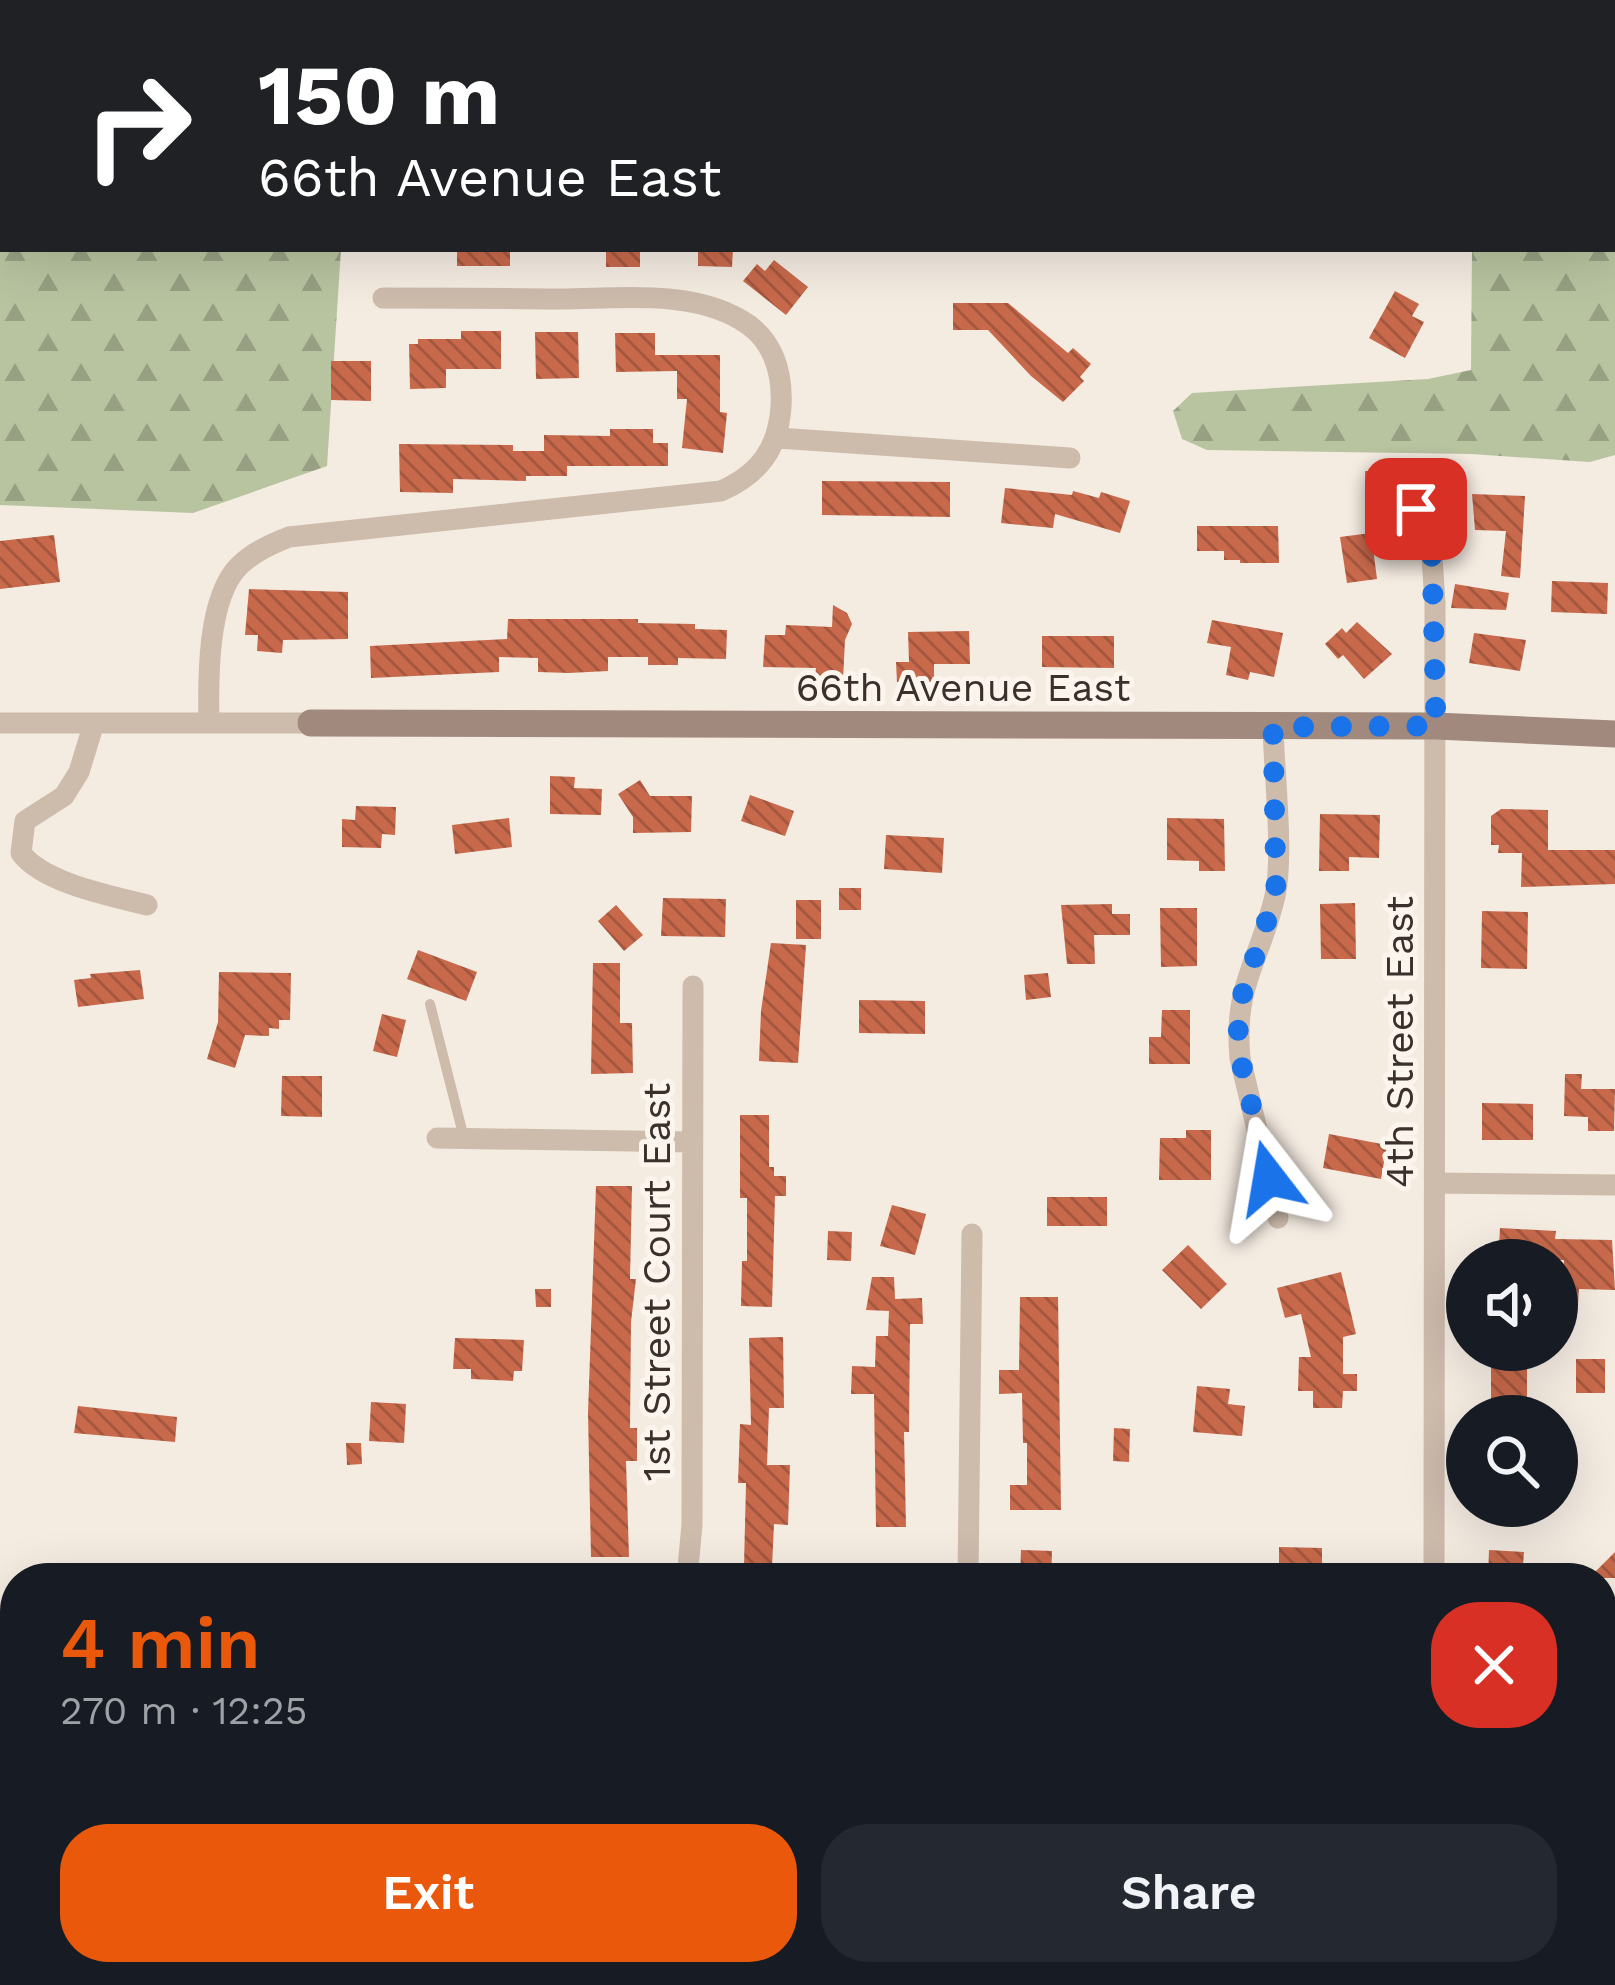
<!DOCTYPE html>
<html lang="en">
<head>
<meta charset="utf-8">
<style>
  body { margin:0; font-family:"Work Sans",sans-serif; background:#242831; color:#f1f3f6; height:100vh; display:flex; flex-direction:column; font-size:45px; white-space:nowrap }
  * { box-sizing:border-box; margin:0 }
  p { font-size:39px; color:#9ea1a6 }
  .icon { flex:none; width:66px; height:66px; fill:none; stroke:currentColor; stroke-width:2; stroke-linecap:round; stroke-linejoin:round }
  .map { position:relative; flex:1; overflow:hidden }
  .panel { position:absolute; left:0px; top:1563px; width:1617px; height:423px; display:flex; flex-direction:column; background:#171b24; border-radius:48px 48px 0 0; box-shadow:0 12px 48px #0002 }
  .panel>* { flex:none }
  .top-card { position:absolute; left:0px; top:0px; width:1617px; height:252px; box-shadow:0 12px 48px #0002; background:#202124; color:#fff; overflow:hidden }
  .controls { position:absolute; left:1446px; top:1239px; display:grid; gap:24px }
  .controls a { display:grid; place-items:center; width:132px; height:132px; border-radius:50%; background:#171b24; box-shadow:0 12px 48px #0002; font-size:60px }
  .pin { position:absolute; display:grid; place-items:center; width:102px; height:102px; color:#fff; margin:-51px; border-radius:24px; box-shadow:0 6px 18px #0006 }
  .me { position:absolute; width:132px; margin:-66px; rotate:346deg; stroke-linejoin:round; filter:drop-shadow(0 0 9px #0008) }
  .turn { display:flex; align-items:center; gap:42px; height:252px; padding:0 60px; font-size:54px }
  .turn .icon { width:156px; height:156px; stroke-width:2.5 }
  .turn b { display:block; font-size:84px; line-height:102px }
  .round { display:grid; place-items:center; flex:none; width:126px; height:126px; border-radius:48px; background:#242831 }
  .head { display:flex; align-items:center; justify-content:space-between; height:204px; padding:0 60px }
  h1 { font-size:72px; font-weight:600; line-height:90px; color:#ea580c }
  .cta { display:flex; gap:24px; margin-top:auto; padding:24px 60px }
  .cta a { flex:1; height:138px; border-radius:48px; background:#ea580c; color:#fff; font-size:48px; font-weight:600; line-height:138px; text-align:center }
  .cta a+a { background:#242831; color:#f1f3f6 }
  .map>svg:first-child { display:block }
  .forest { fill:url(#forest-firs) }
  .building { fill:url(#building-back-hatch) }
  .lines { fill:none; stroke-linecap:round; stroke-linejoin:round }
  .lane { stroke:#cdbbac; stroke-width:10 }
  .street { stroke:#cdbbac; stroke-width:21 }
  .secondary { stroke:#a18a7d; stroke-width:27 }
  .route { stroke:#1a73e8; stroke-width:21; stroke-dasharray:0 37.8 }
  .labels { text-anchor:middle; stroke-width:10; stroke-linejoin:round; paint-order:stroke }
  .street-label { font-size:39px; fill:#3b302b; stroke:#fbf5ee }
</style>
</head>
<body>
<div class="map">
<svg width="1615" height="1985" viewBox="0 0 1615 1985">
  <defs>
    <pattern id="forest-firs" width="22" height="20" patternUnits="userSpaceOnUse" patternTransform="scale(3)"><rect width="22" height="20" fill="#b8c4a0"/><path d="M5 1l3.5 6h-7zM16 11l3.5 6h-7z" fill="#97a083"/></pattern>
    <pattern id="building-back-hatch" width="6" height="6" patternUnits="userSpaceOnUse" patternTransform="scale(3)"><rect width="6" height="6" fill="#c8694b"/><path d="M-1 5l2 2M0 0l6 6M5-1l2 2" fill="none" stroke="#a4573f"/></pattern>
  </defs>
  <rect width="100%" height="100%" fill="#f4ebe1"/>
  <path class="forest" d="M234 0H1320L234 3Z
    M1473 0H1615V131L1614 3Z
    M1615 156V455L1590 462 1471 454 1207 450 1182 439 1173 411 1192 393 1428 379 1471 370 1472 249H1614Z
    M0 206H3V249H341L327 466 193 513 0 505Z"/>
  <path class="building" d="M457 249H510V266H457Z
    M606 249H640V267H606Z
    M698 249H733L732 267 698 266Z
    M774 260 808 287 786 315 743 281 757 264 765 271Z
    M1395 291 1419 304 1412 316 1424 322 1405 358 1369 338Z
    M953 303H1008L1068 353 1073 348 1091 364 1080 377 1084 381 1063 402 1031 376 988 330H953Z
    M461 331H501V369H446V388L410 389 409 344H418V339H461Z
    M535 332H578L579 378 536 379Z
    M615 333H655V355H720V412L727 413 723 453 682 448 687 399H677V371L616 372Z
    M331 361H371V401L331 400Z
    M610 429H653V443H668V466H567V476H526V481L453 479V493L400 492 399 444 513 445V451H544V435L610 436Z
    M1365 471H1407L1408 497 1403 502 1366 503Z
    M822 481 950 482V517L822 515Z
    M1005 488 1072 495 1073 491 1099 498 1101 492 1130 501 1120 533 1055 514 1053 528 1001 523Z
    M1472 494 1525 496 1520 578 1501 576 1506 531 1475 530Z
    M1197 526H1278L1279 563H1240V560H1224V551H1197Z
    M1371 533 1377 579 1347 583 1340 537Z
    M54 535 60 582 0 589V541Z
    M1552 581 1608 583 1607 614 1551 612Z
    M1455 584 1509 593 1506 610 1451 608Z
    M249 589 348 592V639L283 640 282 653 257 651 258 635H245Z
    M833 605 847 613 852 624 845 640 843 680 815 679 816 668 763 667 765 635H785L786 625 832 627Z
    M508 619H638V623L695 624V629L727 630 726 659 678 658V665H648V657H608V671L569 673 538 672V658L499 657V672L371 678 370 646 507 639Z
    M1212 620 1283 633 1274 677 1250 672 1248 680 1226 675 1231 647 1207 643Z
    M1357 622 1392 654 1364 679 1343 655 1338 659 1325 644 1342 628 1346 633Z
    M969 631 970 664H934V682H897L896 662H909L908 632Z
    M1474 633 1526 640 1520 671 1469 663Z
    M1042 636H1114V668L1042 667Z
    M550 776 575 777 574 788 602 789 601 815 550 814Z
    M640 780 650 796H692L691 832 633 833V817L618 794Z
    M750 795 794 811 785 836 741 821Z
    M356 806 396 807 395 835 382 834 381 848 342 847V819L355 820Z
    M1501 809 1548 810V850H1615V884L1521 887 1522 853H1498L1499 845H1491V816Z
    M1320 814 1380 815 1379 858 1349 857V871H1319Z
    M509 818 512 847 455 854 452 825Z
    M1167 818 1224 819 1225 871H1199V861L1167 860Z
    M886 835 944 838 942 873 884 869Z
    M839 888H861V910H839Z
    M663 898 726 899 725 937 661 936Z
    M796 900H821V939H796Z
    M1355 903 1356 959H1321L1320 904Z
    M1112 904V914H1130V935H1094L1095 964H1067L1061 905Z
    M616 905 643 935 624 951 598 921Z
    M1160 908H1197V966L1161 967Z
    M1482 911 1528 912 1527 969 1481 968Z
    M771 943 806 945 798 1063 759 1061 761 1011Z
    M418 950 477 972 466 1001 407 979Z
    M593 963H620V1023H632L633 1073 591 1074Z
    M140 970 144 999 78 1007 74 980 91 978 90 974Z
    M219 972 291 973 290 1020H279V1029L269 1028V1036L245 1035 235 1068 207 1059 218 1022Z
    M1048 973 1051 997 1026 1000 1024 975Z
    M859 1000 925 1001V1034L859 1033Z
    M1162 1010H1190V1064H1149V1037H1161Z
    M382 1014 406 1020 397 1057 373 1051Z
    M1565 1074H1582L1581 1089H1615L1614 1131H1588V1117L1564 1116Z
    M282 1076H322V1117L281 1116Z
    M1482 1103 1533 1104V1140H1482Z
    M740 1115H769V1167H774V1176H786V1196H775L772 1307 741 1306 742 1261H747V1198H740Z
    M1186 1130H1211V1180H1159L1160 1138H1186Z
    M1329 1134 1387 1145 1381 1179 1323 1168Z
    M596 1186H632L630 1279H636L631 1322 630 1428H637V1461H626L629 1557H591L588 1413Z
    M1047 1197H1107V1226H1047Z
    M892 1205 926 1214 915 1255 880 1246Z
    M1500 1228 1556 1231 1555 1239 1612 1240 1615 1290 1579 1289 1578 1305H1562L1564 1260H1484L1485 1244 1499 1245Z
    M828 1231 852 1232 851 1261 827 1260Z
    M1188 1245 1227 1284 1201 1309 1162 1270Z
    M1341 1272 1356 1334 1343 1337V1374H1357V1391H1343L1342 1408H1313V1391H1298L1299 1357H1311L1301 1314 1285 1318 1277 1288Z
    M872 1277H894L895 1299 922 1298 923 1324H910L909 1432H904L906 1527H876L874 1394H851L852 1366 875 1367 876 1336H888L889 1311 866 1310Z
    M535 1289H551V1307H536Z
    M1020 1297H1058L1061 1510H1010V1485H1027V1443H1023L1022 1393 999 1394V1370H1019Z
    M783 1337 784 1408H769L767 1465H790L788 1525 774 1524 772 1567 744 1566 746 1483H738L740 1424 751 1425 749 1338Z
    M455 1338 524 1340 522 1371H514L513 1381 471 1379V1369H453Z
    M1491 1352H1527V1409L1491 1408Z
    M1576 1359H1605V1393H1576Z
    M1197 1386 1230 1389 1228 1404 1245 1406 1242 1436 1193 1432Z
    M371 1402 406 1404 404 1443 369 1441Z
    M78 1406 177 1417 175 1442 74 1433Z
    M1114 1428 1130 1429 1129 1462 1113 1461Z
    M346 1443H361L362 1464 347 1465Z
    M1279 1547 1322 1548V1578H1279Z
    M1021 1550 1052 1551 1051 1578H1020Z
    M1489 1550 1524 1552 1522 1578H1488Z
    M1615 1552V1578H1589Z"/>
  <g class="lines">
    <path class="lane" d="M430 1004 464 1138
      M17 1985 19 1971"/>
    <path class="street" d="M1614 147H1615
      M778 438 1070 458
      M1416 509 1432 557 1435 603 1434 1578
      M0 723H311
      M94 723 79 772 64 796 25 821 21 853C43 883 112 896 147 905
      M209 723C208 680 207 598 239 566 253 552 271 544 289 537L721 491C759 474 778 449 781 407 783 372 773 338 741 320 689 289 617 299 559 299 500 298 441 298 383 298
      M1273 727C1274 773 1284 855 1275 896 1260 961 1233 985 1240 1058L1278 1218
      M437 1138 691 1142
      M1435 1183 1615 1185
      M687 1578 692 1525 693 986
      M968 1578 972 1234
      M0 1745 15 1746"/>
    <path class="secondary" d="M311 723 1436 726 1615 734"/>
  </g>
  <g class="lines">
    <path class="route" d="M1269 1178 1240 1058 1237 1011 1276 893 1273 727 1436 726 1432 557 1416 509"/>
  </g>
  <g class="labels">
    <g class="street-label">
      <text x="963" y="701">66th Avenue East</text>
      <text transform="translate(1399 1042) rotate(-90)" y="14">4th Street East</text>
      <text transform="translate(656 1282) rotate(-90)" y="14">1st Street Court East</text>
    </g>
  </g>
</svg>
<div class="controls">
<a><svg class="icon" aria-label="sound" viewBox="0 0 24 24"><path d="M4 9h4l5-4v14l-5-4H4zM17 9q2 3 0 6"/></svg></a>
<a><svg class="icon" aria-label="search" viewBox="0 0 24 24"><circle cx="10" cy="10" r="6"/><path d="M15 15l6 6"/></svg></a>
</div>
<div class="pin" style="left:1416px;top:509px;background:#d93025"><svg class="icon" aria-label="arrive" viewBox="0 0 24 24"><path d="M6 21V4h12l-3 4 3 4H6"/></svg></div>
<svg class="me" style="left:1269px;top:1178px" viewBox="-20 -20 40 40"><path d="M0-17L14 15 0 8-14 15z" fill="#1a73e8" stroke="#fff" stroke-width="4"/></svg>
<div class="top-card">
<div class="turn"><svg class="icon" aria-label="right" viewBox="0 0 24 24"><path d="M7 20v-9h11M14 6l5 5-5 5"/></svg><div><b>150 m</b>66th Avenue East</div></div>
</div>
<section class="panel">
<div class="head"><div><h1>4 min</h1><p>270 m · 12:25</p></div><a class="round" style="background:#d93025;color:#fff"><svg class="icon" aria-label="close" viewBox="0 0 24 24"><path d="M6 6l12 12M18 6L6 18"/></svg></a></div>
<div class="cta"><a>Exit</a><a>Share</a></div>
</section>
</div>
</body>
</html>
